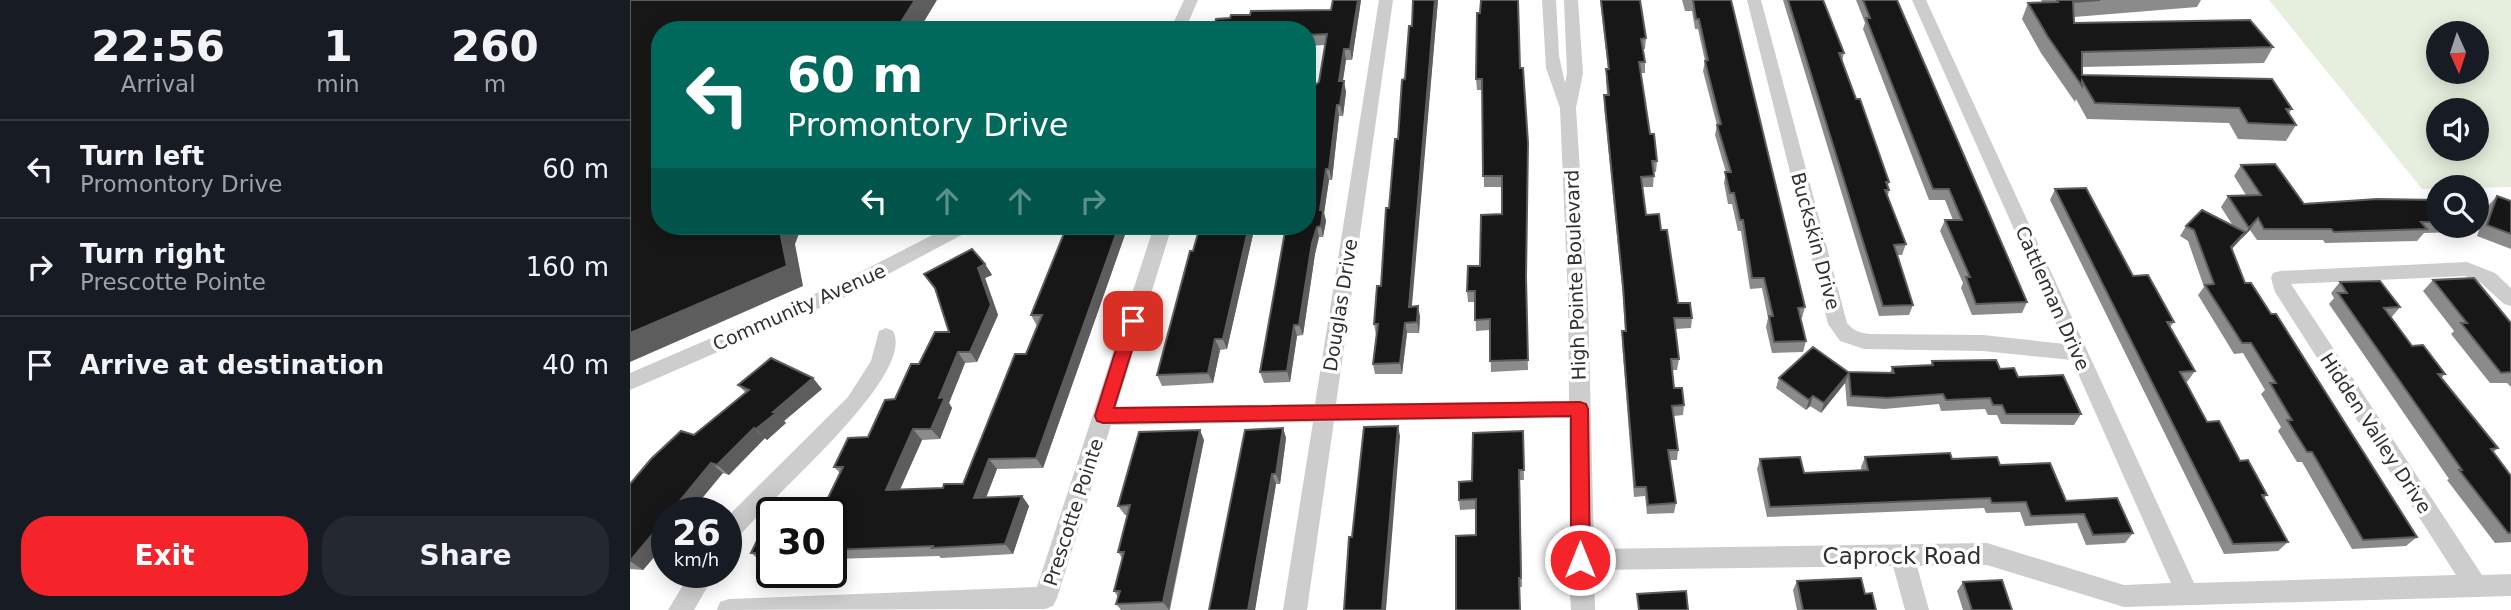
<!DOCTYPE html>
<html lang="en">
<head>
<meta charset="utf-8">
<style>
  body { margin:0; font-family:"DejaVu Sans",sans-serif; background:#242831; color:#f1f3f6; height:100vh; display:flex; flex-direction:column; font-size:26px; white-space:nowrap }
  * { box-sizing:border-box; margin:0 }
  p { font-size:23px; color:#9ea1a6 }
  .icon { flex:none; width:38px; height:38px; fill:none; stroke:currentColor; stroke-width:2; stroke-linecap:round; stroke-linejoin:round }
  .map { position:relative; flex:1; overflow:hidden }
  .sheet { display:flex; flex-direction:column; background:#171b24; width:630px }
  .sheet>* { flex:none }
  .hud { position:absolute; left:21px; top:21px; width:665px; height:214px; border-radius:28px; box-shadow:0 4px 18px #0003; background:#00695c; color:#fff; overflow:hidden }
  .needle { width:46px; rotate:177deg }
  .controls { position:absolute; left:1796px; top:21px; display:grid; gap:14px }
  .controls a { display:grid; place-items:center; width:63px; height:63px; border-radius:50%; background:#171b24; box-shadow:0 4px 18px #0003; font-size:35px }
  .speed { position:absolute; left:21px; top:497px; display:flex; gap:14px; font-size:35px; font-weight:700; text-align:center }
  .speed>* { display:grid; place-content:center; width:91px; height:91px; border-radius:50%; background:#171b24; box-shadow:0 4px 18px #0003; line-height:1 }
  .speed small { font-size:18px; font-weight:400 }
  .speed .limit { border:4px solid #111; border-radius:10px; background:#fff; color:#111 }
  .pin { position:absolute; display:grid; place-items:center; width:60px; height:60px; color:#fff; margin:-30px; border-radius:14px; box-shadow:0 4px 10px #0006 }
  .me { position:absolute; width:77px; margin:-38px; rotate:0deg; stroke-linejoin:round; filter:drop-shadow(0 0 5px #0008) }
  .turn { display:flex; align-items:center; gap:24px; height:147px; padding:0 21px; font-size:32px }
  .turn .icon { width:91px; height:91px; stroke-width:2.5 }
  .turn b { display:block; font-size:49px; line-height:60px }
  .lanes { display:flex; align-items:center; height:66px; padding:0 21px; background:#0003; justify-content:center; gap:35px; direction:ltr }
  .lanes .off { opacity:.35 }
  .eta { display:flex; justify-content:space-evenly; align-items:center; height:119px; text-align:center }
  .eta b { font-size:42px; font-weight:700; line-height:49px }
  .action { display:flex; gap:14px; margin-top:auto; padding:14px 21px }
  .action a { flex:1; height:80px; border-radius:28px; background:#f5242b; color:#fff; font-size:28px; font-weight:700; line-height:80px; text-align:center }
  .action a+a { background:#242831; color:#f1f3f6 }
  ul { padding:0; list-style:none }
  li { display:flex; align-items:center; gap:21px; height:98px; padding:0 21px; border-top:2px solid #363941 }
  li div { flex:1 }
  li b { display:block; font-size:26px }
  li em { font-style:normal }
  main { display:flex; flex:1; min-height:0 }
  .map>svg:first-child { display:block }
  .green { fill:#e6eedd; fill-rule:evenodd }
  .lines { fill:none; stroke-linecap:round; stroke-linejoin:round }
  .minor { fill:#cdcdcd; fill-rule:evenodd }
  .wall { fill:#8b8b8b }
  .shaded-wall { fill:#5d5d5d }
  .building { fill:#171717; stroke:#5d5d5d; stroke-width:2 }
  .route { fill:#f5242b; stroke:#9f171c; stroke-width:2 }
  .labels { text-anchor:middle; stroke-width:7; stroke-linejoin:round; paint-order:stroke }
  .street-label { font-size:19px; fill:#303030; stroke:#fff }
  .near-street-label { font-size:23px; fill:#303030; stroke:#fff }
</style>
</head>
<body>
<main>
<section class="sheet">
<div class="eta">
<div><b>22:56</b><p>Arrival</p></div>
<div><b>1</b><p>min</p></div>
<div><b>260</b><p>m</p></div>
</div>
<ul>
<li><svg class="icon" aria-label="left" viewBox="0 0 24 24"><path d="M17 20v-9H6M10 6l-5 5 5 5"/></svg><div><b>Turn left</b><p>Promontory Drive</p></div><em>60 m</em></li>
<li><svg class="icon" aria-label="right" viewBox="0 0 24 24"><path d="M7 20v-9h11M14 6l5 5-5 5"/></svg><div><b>Turn right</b><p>Prescotte Pointe</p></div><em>160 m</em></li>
<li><svg class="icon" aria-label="arrive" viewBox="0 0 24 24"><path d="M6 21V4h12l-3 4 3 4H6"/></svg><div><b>Arrive at destination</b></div><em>40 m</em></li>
</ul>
<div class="action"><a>Exit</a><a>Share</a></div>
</section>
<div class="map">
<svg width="1881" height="610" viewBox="0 0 1881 610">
  <rect width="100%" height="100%" fill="#fff"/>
  <path class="green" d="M1639 0H1881V187L1792 189ZM1808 33H1846V72H1808ZM1808 110H1846V149H1808Z"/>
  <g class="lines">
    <path class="minor" d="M554 0H568L555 30H540Z
      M749 0H763L706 404 939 401 938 299 930 108 916 68 912 0H926L929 56 935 83 937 73 934 0H948L953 73 946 108 958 299 964 549 1357 543 1494 585 1541 583 1442 360 1353 351 1234 349 1210 341 1198 324 1117 0H1131L1217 323C1224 331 1230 333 1240 334L1353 335 1435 344 1282 0H1296L1564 583 1826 575 1645 292 1641 278 1643 273 1650 271 1837 262 1865 273 1881 288V306L1874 304 1851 283 1835 276 1661 284 1852 575 1881 574V596L1494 607 1357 565 1287 566 1299 610H1275L1263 566 964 570 965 610H941L938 560 940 555 939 418 704 421 677 610H653L683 422 481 425 427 598 423 606 415 609 87 610 90 602 99 599 407 587 524 226H542L486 407 685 404Z
      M320 226H344L341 230 217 296 0 390V373L203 286Z
      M256 328 263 331C288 377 131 504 104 543L96 546V518L218 397 241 361 249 331Z
      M61 572H86L64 610H38Z"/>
  </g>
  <path class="wall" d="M731 0 722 60H716L713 81 716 92 713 116H709L702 180H699L694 213 696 221 693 237H689L685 254 673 335 667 336 660 382 634 383 630 372 689 82 695 45 677 46V30L600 18 701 10Z
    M808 0 781 307 788 306 790 317 789 333H777L772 374H745L743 364 746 335 744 324 751 286 759 208 782 26Z
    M970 0H1010L1016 38 1015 49H1013L1015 62V73H1011L1020 134 1027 161 1026 172H1024L1023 187H1012L1016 215 1031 230 1048 303 1062 318 1061 328 1045 329 1049 359 1047 370H1042L1044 388 1054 405 1053 415 1044 416 1048 450 1047 460H1040L1046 503 1044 513 1017 514 1015 496 1004 497 992 342V331H995L993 297 974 106V95H977L976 80V69H978Z
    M1052 0H1101L1175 307 1172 318H1170L1176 341 1173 352 1142 353 1136 327 1138 318 1132 288 1120 289 1111 231H1108L1102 204H1098L1094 183 1096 172 1085 135 1087 125 1073 71 1075 61 1068 29H1065L1062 11H1055Z
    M1153 0H1193L1214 53 1212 61 1259 182 1258 186 1259 190 1258 196 1276 244 1272 255H1267L1283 305 1279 315 1249 316Z
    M1226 0H1267L1397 302 1392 313 1342 315 1331 288 1333 283 1310 231 1315 220H1323L1315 200H1299L1233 29 1235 23Z
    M1411 0H1571L1567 7 1444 17V23L1643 47 1634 63 1452 67V75L1662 109 1659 113 1666 125 1656 141 1608 139 1599 123 1457 119 1446 99 1445 102 1411 53 1392 19 1398 3H1413Z
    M890 68 898 154 896 288 898 370 861 372 860 330 846 331 845 302H838L837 291 850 266 872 214V187H854L852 90H847L846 79Z
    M1611 165 1674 204 1808 200V226H1839L1833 232 1794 233 1787 241 1695 243 1693 240H1627L1620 230 1601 250 1615 283 1787 537 1776 546 1722 549 1672 462H1667L1648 431 1651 427 1631 394 1635 390 1613 353 1604 354 1568 295 1574 287 1558 241 1550 236 1556 226H1603L1591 207 1598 196 1616 195 1604 176Z
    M1425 189 1544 322 1540 327 1565 371 1557 382H1555L1577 422 1637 495 1634 498 1658 542 1648 551 1594 554 1420 200Z
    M1867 196 1881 201V249L1847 236 1857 207Z
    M437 226H498L413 468 367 469 356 498 392 496 399 506 383 554 311 558 309 556 201 559V513H142V562H132L121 553 145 504 196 502 210 473 204 467 218 438 238 437 255 400 265 399 281 364H289L305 332H319L306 291 294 274 342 249 355 264 362 275 355 278 368 315 347 362 335 363 319 403 322 408 310 439 292 440 270 490 313 488 314 484H333L385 354H396L407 326 401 315Z
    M624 230 597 349 590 350 583 383 532 386 527 375 563 251Z
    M1803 280 1881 323V387L1877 383H1860L1821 334 1824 331 1793 291Z
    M1710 282 1770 307 1761 318 1782 346 1815 374 1811 378 1868 448 1863 452 1881 476V542L1865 543 1817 480 1819 479 1699 304 1704 298 1701 293Z
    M1302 361 1370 369 1388 377 1451 414 1444 425 1371 424 1367 415H1358L1355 409 1311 411 1309 404 1254 409 1217 406 1215 383 1191 413 1180 406 1176 410 1146 388 1149 378 1218 372 1260 373 1262 367 1300 366Z
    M108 385 192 389 154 421 156 423 137 440 135 438 99 475 93 473 37 513V542L13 570 0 569V484L116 393Z
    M653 428 656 438 650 484H646L625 610H579Z
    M893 431 894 480H890L892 587H890V610H826L846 535V509L830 510 829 500 842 481Z
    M574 440 540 610H491L486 604 488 597 484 591 492 558 488 552 497 515H495L488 506Z
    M1235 457 1322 459 1370 465 1436 501 1503 533 1495 543 1456 545 1447 523 1395 526 1390 512 1356 513 1354 508 1137 517 1127 469 1130 459 1174 473 1232 471 1231 467Z
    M1167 581 1235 594 1246 610H1167L1163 590Z
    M1333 582 1382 610H1333L1327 591Z"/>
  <path class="shaded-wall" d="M285 0H307L289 30H266Z
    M728 0H731L722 60 720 49Z
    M805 0H808L781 317 779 307Z
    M714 49 716 60 711 92 709 81Z
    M714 81 716 92 713 116 710 105Z
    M707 105 709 116 702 180 699 169Z
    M696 169 699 180 694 213 696 221 693 237 691 226 690 210Z
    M1628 218 1620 230 1611 239 1619 228Z
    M149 226H172L165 244 173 286 0 362V333Z
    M489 226H498L413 468 406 458Z
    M616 226H622L624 230 597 349 593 339Z
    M687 227 689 237 685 254 673 335 669 325 682 243Z
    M1615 232 1607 243 1593 258 1601 247Z
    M355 264 362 275 355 278 368 315 347 362 340 352 348 268Z
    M788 306 790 317 789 333 787 322Z
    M775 323 777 333 772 374 770 363Z
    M664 325 667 336 660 382 657 371Z
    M585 339 590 350 583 383 578 373Z
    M328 352 335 363 319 403 322 408 310 439 301 429 309 398Z
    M1219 373 1215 383 1191 413 1194 403Z
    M183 378 192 389 154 421 156 423 137 440 126 429 143 412Z
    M1183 396 1180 406 1176 410 1179 400Z
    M768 426 770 436 756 610H752Z
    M124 428 135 438 99 475 87 465Z
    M653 428 656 438 650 484 646 474Z
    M283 429 292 440 265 500 256 490Z
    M570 430 574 440 539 610 533 602Z
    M359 459 367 469 352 508 344 498Z
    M81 463 93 473 60 513H40Z
    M642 474 646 484 625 610H618Z
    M392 496 399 506 383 554 375 544Z
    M37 517V542L13 570 0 561Z"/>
  <path class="building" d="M0 0H285L266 30H30V226H149L157 266 0 333Z
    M703 0H728L720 49H714L709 81H714L710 105H707L699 169H696L690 210H693L691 226 687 227 682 243 669 325H664L657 371 630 372 656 226H677V120L684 86 689 82 697 34 677 35V30H583L586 19 600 18 601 15H620L621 11 701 10Z
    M783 0H805L779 307 788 306 787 322 775 323 770 363 743 364 748 324H744L747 286H751L756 208H759L765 139H768L772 80 775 79 779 26H782Z
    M851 0H888L890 68H893L898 143 896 277 898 360 860 361V319L845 320V291H837L838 266H850L851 215 872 214V176H853L852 79H846L847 13H850Z
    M971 0H1010L1016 38 1011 39 1015 62H1009L1020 134H1024L1027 161H1022L1024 176 1011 177 1016 215 1029 214 1031 230H1037L1048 303H1060L1062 318H1044L1049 359H1041L1044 388H1052L1054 405 1042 406 1048 450H1038L1046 503 1018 505 1016 487H1005L992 331H996L993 286 974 95H979L976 69H979Z
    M1063 0H1101L1175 307 1168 308 1176 341 1144 342 1139 316H1143L1134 278H1122L1113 220H1110L1104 193H1100L1095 172H1101L1087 125 1091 124 1075 61 1078 60 1069 19H1066Z
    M1158 0H1193L1214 53H1209L1226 99H1230L1259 182H1256L1259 190H1255L1276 244 1264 245 1283 305 1253 306Z
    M1233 0H1267L1397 302 1346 304 1336 277H1340L1315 220H1332L1319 189H1303L1236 18H1240Z
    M1427 0H1470L1443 2 1444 23 1620 20 1643 47 1452 52V75L1642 79 1662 109H1656L1666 125 1618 123 1609 108 1465 103 1452 81V86L1418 37 1398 3 1428 2Z
    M369 24 366 30H340L343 25Z
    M1645 164 1674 204 1747 199 1808 200V222H1791L1797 229 1704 232 1701 229H1634L1628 218 1619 228 1598 196 1631 195 1611 165Z
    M1456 188 1503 276 1518 275 1544 322H1537L1565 371 1550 372 1577 422 1589 421 1610 461 1618 460 1637 495H1632L1658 542 1603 544 1425 189Z
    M1867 196 1881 201V234L1857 225Z
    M1572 210 1615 232 1601 247 1615 283H1621L1641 314H1646L1787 537 1733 540 1682 452H1677L1657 420H1662L1640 383H1646L1621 343H1612L1575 285 1584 284 1564 230 1556 226Z
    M437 226H489L406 458 359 459 344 498 392 496 375 544 302 548 303 546 201 550V513H142V552L121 553 145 504 196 502 213 467H204L218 438 238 437 255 400 265 399 281 364H289L305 332H319L305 288 294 274 342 249 355 264 348 268 361 305 340 352H328L309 398 315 397 301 429H283L256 490 313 488 314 484H333L385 354H396L412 315H401Z
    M570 226H619L593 339H585L578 373 527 375 560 251H563Z
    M1844 278 1881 323V372L1871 373 1831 323H1837L1803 280Z
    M1750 281 1770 307 1754 308 1782 346 1793 345 1815 374H1808L1868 448 1861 449 1881 476V533H1878L1829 470H1832L1708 293H1717L1710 282Z
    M1183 347 1218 372 1264 373 1262 367 1303 365 1302 361 1366 360 1370 369 1384 368 1388 377 1433 375 1451 414H1376L1372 405H1363L1360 398 1316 400 1313 394 1258 398 1221 396 1219 373 1194 403 1183 396 1179 400 1149 378Z
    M141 358 183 378 143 412 146 413 126 429 124 428 87 465 81 463 40 513H37V517L0 561V484L21 459 51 431 64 435 119 390 108 385Z
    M768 426 752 610H714L719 537H722L734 427Z
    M653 428 646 474H642L618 610H579L615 430Z
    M570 430 533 602 486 604 490 591H484L494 552H488L500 505 488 506 509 432Z
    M893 431 894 470H889L891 578H889L890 610H826V536L846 535V499L829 500V482L842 481 843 433Z
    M1320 453 1322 459 1367 457 1370 465 1420 463 1436 501 1487 498 1503 533 1463 535 1454 514 1401 516 1396 502 1362 503 1360 498 1140 507 1130 459 1170 457 1174 473 1238 470 1235 457Z
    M1231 578 1235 594 1242 593 1246 610H1173L1167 581Z
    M1372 580 1382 610H1342L1333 582Z
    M1056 591 1058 610H1009L1007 594Z"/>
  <path class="route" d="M503 314 511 321 484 408 950 402 956 404 958 409 960 560 957 566 950 568 944 566 941 560V416L473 423 467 421 465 416 495 321Z"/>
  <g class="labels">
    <g class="street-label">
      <text transform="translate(1186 241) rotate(75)" y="7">Buckskin Drive</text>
      <text transform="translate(945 275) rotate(-92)" y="7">High Pointe Boulevard</text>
      <text transform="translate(1423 298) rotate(66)" y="7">Cattleman Drive</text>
      <text transform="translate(710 305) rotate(-81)" y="7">Douglas Drive</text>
      <text transform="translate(169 307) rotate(-24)" y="7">Community Avenue</text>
      <text transform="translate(1746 433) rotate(57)" y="7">Hidden Valley Drive</text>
      <text transform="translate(443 512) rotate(-72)" y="7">Prescotte Pointe</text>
    </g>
    <g class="near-street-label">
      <text x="1272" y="564">Caprock Road</text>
    </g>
  </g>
</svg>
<div class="controls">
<a><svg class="needle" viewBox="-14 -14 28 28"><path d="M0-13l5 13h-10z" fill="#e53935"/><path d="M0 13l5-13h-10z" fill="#9ea1a6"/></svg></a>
<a><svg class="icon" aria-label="sound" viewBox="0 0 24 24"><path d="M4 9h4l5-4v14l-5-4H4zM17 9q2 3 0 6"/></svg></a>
<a><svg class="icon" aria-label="search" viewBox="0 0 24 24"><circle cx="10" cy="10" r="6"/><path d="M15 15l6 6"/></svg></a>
</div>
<div class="speed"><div>26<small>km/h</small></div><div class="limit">30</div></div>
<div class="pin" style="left:503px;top:321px;background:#d93025"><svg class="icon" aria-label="arrive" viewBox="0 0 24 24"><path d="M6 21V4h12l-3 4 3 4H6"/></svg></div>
<svg class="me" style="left:950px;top:560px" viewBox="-20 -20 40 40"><circle r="17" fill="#f5242b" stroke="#fff" stroke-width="3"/><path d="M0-11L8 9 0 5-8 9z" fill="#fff"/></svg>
<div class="hud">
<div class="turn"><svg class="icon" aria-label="left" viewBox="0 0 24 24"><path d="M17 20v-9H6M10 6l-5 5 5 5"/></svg><div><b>60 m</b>Promontory Drive</div></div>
<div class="lanes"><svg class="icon" aria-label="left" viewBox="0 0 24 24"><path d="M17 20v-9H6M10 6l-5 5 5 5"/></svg><svg class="icon off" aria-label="ahead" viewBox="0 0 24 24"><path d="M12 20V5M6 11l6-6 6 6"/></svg><svg class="icon off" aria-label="ahead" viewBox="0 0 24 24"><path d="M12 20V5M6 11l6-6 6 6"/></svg><svg class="icon off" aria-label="right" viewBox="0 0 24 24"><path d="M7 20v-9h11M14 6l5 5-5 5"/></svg></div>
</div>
</div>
</main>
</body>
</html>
